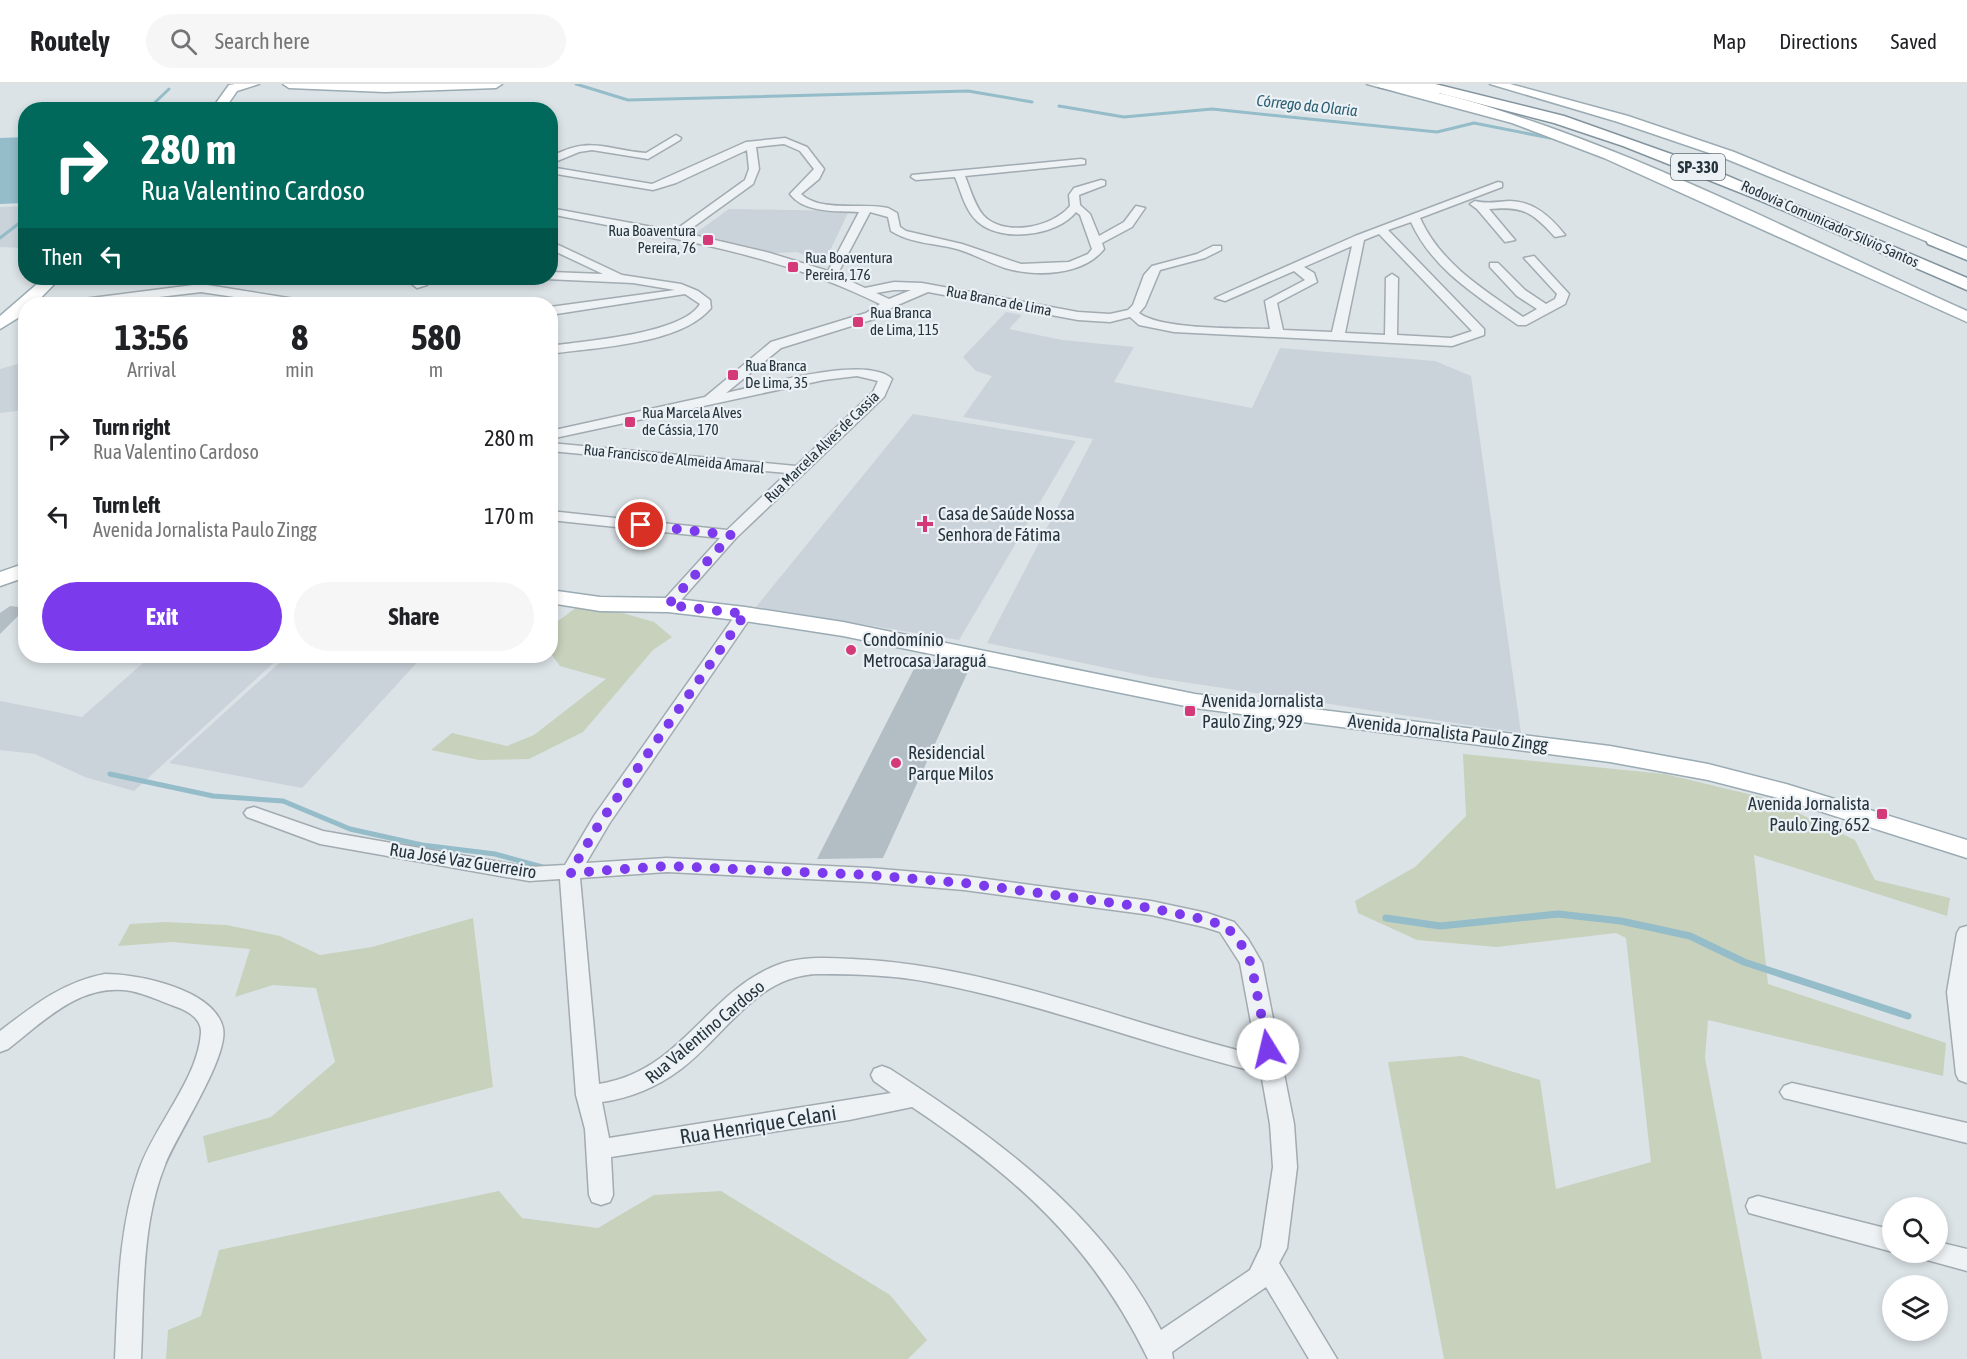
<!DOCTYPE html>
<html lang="en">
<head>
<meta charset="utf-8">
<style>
  body { margin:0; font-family:"Asap Condensed",sans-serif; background:#f6f6f6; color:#202124; height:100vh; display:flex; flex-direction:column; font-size:22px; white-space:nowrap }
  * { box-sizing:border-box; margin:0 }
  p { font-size:20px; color:#757577 }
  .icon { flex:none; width:33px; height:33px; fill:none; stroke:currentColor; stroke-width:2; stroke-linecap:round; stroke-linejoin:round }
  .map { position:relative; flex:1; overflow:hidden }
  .details { position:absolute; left:18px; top:213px; width:540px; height:366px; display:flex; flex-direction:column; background:#fff; border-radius:24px; box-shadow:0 3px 9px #0003 }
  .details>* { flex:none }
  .guide { position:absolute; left:18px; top:18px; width:540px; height:183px; border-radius:24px; box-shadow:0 3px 9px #0003; background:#00695c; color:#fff; overflow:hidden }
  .fabs { position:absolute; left:1882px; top:1113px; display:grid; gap:12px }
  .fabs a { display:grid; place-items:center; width:66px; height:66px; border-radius:50%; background:#fff; box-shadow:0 3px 9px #0003; font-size:30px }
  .pin { position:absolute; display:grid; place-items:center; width:51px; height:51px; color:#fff; margin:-26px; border:3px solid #fff; border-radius:50%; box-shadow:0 2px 6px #0007 }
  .me { position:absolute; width:66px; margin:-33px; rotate:351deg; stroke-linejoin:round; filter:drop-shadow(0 0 4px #0008) }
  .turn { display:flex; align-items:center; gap:21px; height:126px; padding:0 24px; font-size:27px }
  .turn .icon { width:78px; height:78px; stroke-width:2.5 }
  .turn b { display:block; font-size:42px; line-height:51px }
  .then { display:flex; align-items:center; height:57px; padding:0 24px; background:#0003; gap:12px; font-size:22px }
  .eta { display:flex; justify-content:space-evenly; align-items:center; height:102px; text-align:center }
  .eta b { font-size:36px; font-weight:700; line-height:42px }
  .action { display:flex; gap:12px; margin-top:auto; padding:12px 24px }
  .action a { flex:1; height:69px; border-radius:36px; background:#7c3aed; color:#fff; font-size:24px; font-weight:700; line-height:69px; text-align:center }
  .action a+a { background:#f6f6f6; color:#202124 }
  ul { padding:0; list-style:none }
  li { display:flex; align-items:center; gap:18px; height:78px; padding:0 24px }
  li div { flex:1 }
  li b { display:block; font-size:22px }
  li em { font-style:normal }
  header { display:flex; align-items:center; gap:36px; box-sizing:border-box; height:84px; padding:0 30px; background:#fff; border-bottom:2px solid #e0e0e0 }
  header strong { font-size:28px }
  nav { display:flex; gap:33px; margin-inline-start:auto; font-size:21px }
  .search { width:420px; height:54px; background:#f6f6f6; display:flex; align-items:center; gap:15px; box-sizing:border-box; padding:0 21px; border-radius:33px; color:#757577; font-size:22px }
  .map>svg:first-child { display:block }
  .built { fill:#c9d3d9 }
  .green { fill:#c7d1bc }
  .water { fill:#94bcc9 }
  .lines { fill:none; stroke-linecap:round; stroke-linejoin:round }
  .stream-far2 { stroke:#94bcc9; stroke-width:3 }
  .stream-far1 { stroke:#94bcc9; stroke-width:5 }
  .stream { stroke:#94bcc9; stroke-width:7 }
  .building { fill:#b3bdc4 }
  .minor-casing { stroke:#a1abb1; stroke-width:3 }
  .major-casing { stroke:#9aabb3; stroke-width:3 }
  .highway-casing { stroke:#82949e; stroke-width:3 }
  .minor { fill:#eef2f5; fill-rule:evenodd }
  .major { fill:#fff; fill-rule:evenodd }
  .highway { fill:#fff; fill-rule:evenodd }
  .route { stroke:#7c3aed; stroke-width:10; stroke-dasharray:0 18 }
  .poi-dot { fill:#d43978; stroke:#ebf1f4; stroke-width:2 }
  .labels { text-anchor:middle; stroke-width:4.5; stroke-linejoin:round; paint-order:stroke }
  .far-street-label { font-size:15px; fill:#25343d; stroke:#ebf1f4 }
  .far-poi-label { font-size:15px; fill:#25343d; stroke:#ebf1f4; text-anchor:start }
  .far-water-label { font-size:16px; font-style:italic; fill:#2d5f73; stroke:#ebf1f4 }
  .shield { fill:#ebf1f4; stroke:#606d74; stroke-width:1.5 }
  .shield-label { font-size:16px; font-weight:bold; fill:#25343d }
  .poi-label { font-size:18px; fill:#25343d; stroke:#ebf1f4; text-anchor:start }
  .street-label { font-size:18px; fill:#25343d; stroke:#ebf1f4 }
  .near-street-label { font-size:21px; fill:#25343d; stroke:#ebf1f4 }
</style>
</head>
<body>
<header>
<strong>Routely</strong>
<div class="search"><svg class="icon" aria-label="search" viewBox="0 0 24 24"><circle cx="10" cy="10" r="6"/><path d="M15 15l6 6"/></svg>Search here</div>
<nav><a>Map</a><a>Directions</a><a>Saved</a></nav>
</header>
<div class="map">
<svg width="1967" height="1275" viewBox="0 0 1967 1275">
  <rect width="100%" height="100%" fill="#dce3e7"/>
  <path class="built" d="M25 122V164L0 163V123Z
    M729 125 849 127 824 179 797 168 777 169 693 151Z
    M1006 228 1022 231 1009 245 1062 256 1134 263 1114 298 1252 324 1280 264 1435 277 1471 292 1521 649 1150 593 987 559 1093 355 963 333 992 292 976 287 963 273Z
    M25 278V326L0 329V285Z
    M913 330 1076 357 959 556 756 523Z
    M151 572H281L134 707 85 693 35 670 0 666V617L82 633Z
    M287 572H423L302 704 169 679Z"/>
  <path class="green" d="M577 523 619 528 654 538 672 553 653 566 583 648 529 675 479 676 431 666 452 649 507 662 534 651 606 595 560 582 551 570V536L558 537Z
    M1463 670 1665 690 1769 715 1855 756 1875 796 1950 814 1947 832 1754 771 1768 900 1946 959 1943 992 1708 936 1705 974 1762 1275H1444L1388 978 1462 972 1540 996 1556 1105 1651 1078 1626 854 1616 849 1497 863 1417 856 1358 829 1355 817 1415 783 1466 732Z
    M473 834 493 1003 208 1079 203 1052 271 1033 335 978 316 904 273 901 235 913 250 865 172 858 118 862 130 840 166 838 226 841 280 852 320 871 372 863Z
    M499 1107 522 1134 598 1144 654 1111 721 1107 890 1211 927 1256 908 1275H166L168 1246 201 1232 219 1166Z"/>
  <path class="water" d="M25 53V119L0 120V54Z"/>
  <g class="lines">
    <path class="stream-far2" d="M576 0 628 16 968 7 1032 18
      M1059 22 1124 33 1212 25 1437 48 1474 39 1550 54
      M147 26 169 5
      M0 154 26 134"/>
    <path class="stream-far1" d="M110 690 213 712 283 717 350 745 422 761 495 770 546 784"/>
    <path class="stream" d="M1386 834 1440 842 1558 830 1621 837 1690 852 1744 878 1908 932"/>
  </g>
  <path class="building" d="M10 522 26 524 0 550V529Z
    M920 573 970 583 883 774 817 775Z"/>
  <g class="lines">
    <g class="minor-casing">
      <path id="minor" d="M676 51 681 54 680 56 648 75 592 66 579 68 550 80V73C592 51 605 66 646 69Z
        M785 54 807 63 824 85 819 95 801 110C822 129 862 118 888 124L897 129 900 143 906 147 962 160 1021 180 1069 178 1088 170 1092 165 1080 131 1076 128C1057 152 1002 159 978 138 965 127 961 107 955 93L916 96 911 93 912 91 1081 75 1085 76V80L965 92C970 104 974 120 983 131 1004 154 1053 143 1070 122L1069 111 1074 104 1101 96 1105 97V101L1079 111 1080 121 1090 130 1099 152 1124 138 1136 122 1145 124 1132 143 1102 159 1104 165C1083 192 1035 193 1005 184 989 179 974 170 957 165 935 159 912 160 891 147L888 133 870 128 837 191 865 204 894 198 922 199 1078 228 1110 230 1128 226 1133 221 1144 191 1152 182 1197 170 1213 162H1221V166L1205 174 1160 186 1145 222 1139 229C1161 246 1240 244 1270 245L1265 217 1305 196 1294 187 1225 217 1215 214 1355 152 1498 98 1502 99V103L1420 134C1441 180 1483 205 1523 233L1537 225 1517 212 1490 183V179H1498L1525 206 1546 220 1555 215 1557 210 1524 174 1534 172 1569 210 1565 220 1526 241H1518C1477 212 1432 185 1411 138L1388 146 1484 245V251L1452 262 1174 248 1139 241 1130 233 1110 238 1078 236 928 208 893 223 874 235 781 264 726 309C760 302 866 270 892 295L884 313 736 454 674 524H662L660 521 662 518 720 454 550 436V427L727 446 787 389 550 367V359L796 382 873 308 878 297 857 292 824 296 550 355V347L705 313 771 258 866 229 880 220C776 168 663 153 550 130V124L674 147 745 96 749 85 747 66 676 99 653 106 550 89V83L652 100 746 58ZM784 60 800 67 814 85 790 110C804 129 837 127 859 128L828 187 770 169 685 149 753 100 759 85 756 63ZM1379 150 1472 247 1451 254 1397 251 1398 194 1392 190 1386 194 1385 251 1345 249 1364 156ZM1352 162 1332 248 1283 246 1277 219 1317 198 1314 189 1304 183ZM894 206H911L889 215 876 209Z
        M1475 117C1486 120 1497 118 1509 117 1533 117 1550 132 1565 151L1555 153C1532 128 1524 122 1489 125L1515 156 1505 158 1477 125 1470 120Z
        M550 157 622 191 681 200 698 207 710 216 711 224C680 261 596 263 550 270V262C584 257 683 250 700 220L685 210 550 231V223L675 206 633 199 546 195 550 194V188L603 190 550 165Z
        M404 194H417L427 201 417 204Z
        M201 200 301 216 307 220H281L201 208 101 220H70L76 216Z
        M745 525 753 530 609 740 586 779 667 774 869 784 964 792 1151 817 1207 829 1234 838 1248 855 1262 879 1294 1040 1297 1083 1287 1164 1279 1179 1337 1275H1309L1266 1203 1172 1268 1173 1275H1148C1092 1160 1017 1093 912 1023L849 1036 611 1073 613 1111 610 1118 601 1121 592 1118 589 1111 585 1045 576 1011 560 795 529 797 320 760 247 733 244 729 247 725 254 723 323 747 529 783 565 781 594 732 739 526ZM667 788 869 798 964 806 1151 831 1204 843 1220 848 1240 879 1257 971C1123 939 992 881 852 875 828 874 803 872 780 880 707 906 683 987 599 1000L580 794ZM820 890C857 890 893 891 929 898 1042 919 1150 962 1261 989L1270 1040 1273 1083 1261 1163 1250 1186 1161 1246C1101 1129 998 1055 890 985L882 982 874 985 871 991 874 997 891 1009 609 1054 602 1018C631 1014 657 1003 681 985 726 951 757 890 820 890Z
        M1967 842V999L1959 996 1956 990 1947 908 1957 849 1960 844Z
        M105 890C138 890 214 905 223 944 229 973 177 1050 165 1081 141 1140 144 1212 141 1275H115C118 1212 118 1146 139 1086 154 1042 198 995 201 949 202 934 186 926 174 922 160 917 146 910 131 907 81 898 44 937 8 965L0 968V947C34 921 63 898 105 890Z
        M1792 999 1967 1039V1059L1784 1014 1780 1008 1784 1002Z
        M1758 1112 1893 1146V1168L1749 1129 1746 1122 1749 1115Z
        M1938 1158 1967 1165V1187L1927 1176 1924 1168H1938Z"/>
    </g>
    <g class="major-casing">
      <path id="major" d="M235 0H259L237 7 224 26H211L229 1Z
        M283 0H502L496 4 385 8 289 4Z
        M1367 0C1426 0 1487 22 1543 41 1688 92 1826 164 1967 227V238L1604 74 1512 39Z
        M1490 0H1510L1628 32 1734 68 1967 164V174L1724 74 1618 38Z
        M44 194H60L35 220H26V229L0 245V232Z
        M26 479V493L0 502V488Z
        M550 506 600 513 668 514 745 523 843 538 1195 610 1610 662 1708 680 1786 700 1967 756V774L1778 714 1708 696 1610 678 1195 624 843 552 745 537 668 528 600 527 550 519Z"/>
    </g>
    <g class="highway-casing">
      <path id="highway" d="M1377 0H1435L1564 32 1702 81 1967 194V206L1759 116 1623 62 1554 39 1439 9 1433 14 1379 3Z
        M1934 151 1967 165V176L1928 160 1926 156Z"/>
    </g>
    <use href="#minor" class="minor"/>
    <use href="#major" class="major"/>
    <use href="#highway" class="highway"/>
  </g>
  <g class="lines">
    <path class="route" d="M641 441 731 451 668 521 745 530 601 737 570 789 667 782 869 791 964 799 1151 824 1207 836 1227 843 1241 860 1251 879 1268 965"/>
  </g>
  <g class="poi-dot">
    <rect x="702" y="150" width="12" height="12" rx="3"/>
    <rect x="787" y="177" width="12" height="12" rx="3"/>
    <rect x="852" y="232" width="12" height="12" rx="3"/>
    <rect x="727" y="285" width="12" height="12" rx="3"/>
    <rect x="624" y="332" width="12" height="12" rx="3"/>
    <path d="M922 431h6v6h6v6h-6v6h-6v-6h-6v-6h6z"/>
    <circle cx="851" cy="566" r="6"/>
    <rect x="1184" y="621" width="12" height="12" rx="3"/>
    <circle cx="896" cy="679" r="6"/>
    <rect x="1876" y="724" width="12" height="12" rx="3"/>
  </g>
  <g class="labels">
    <g class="far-street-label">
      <text transform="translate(1830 140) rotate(24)" y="5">Rodovia Comunicador Silvio Santos</text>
      <text transform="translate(999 217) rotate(11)" y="5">Rua Branca de Lima</text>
      <text transform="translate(822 363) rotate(-44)" y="5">Rua Marcela Alves de Cassia</text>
      <text transform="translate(674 375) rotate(6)" y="5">Rua Francisco de Almeida Amaral</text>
    </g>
    <g class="far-poi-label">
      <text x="696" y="152" text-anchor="end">Rua Boaventura<tspan x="696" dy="17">Pereira, 76</tspan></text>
      <text x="805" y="179">Rua Boaventura<tspan x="805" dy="17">Pereira, 176</tspan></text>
      <text x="870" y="234">Rua Branca<tspan x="870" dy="17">de Lima, 115</tspan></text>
      <text x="745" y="287">Rua Branca<tspan x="745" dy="17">De Lima, 35</tspan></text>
      <text x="642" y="334">Rua Marcela Alves<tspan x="642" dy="17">de Cássia, 170</tspan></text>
    </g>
    <g class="far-water-label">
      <text transform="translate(1307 21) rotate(6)" y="6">Córrego da Olaria</text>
    </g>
    <rect class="shield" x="1671" y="70" width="54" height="26" rx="4.5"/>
    <g class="shield-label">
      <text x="1698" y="89">SP-330</text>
    </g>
    <g class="poi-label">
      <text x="938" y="436">Casa de Saúde Nossa<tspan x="938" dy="21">Senhora de Fátima</tspan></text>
      <text x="863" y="562">Condomínio<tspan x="863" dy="21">Metrocasa Jaraguá</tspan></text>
      <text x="1202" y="623">Avenida Jornalista<tspan x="1202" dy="21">Paulo Zing, 929</tspan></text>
      <text x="908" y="675">Residencial<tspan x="908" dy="21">Parque Milos</tspan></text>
      <text x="1870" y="726" text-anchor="end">Avenida Jornalista<tspan x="1870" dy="21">Paulo Zing, 652</tspan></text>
    </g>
    <g class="street-label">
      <text transform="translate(1448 649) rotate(7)" y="6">Avenida Jornalista Paulo Zingg</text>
      <text transform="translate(463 777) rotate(9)" y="6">Rua José Vaz Guerreiro</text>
      <text transform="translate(705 948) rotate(-40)" y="6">Rua Valentino Cardoso</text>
    </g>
    <g class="near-street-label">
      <text transform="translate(758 1041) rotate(-9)" y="7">Rua Henrique Celani</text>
    </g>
  </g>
</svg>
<div class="fabs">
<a><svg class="icon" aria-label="search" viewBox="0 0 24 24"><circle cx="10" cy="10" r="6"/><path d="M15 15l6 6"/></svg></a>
<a><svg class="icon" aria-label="layers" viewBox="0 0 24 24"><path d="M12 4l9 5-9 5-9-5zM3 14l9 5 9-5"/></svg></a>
</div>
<div class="pin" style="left:641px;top:441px;background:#d93025"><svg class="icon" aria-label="arrive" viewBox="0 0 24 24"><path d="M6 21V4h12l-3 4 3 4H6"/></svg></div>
<svg class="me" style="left:1268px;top:965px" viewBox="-20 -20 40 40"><circle r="19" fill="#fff"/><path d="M0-13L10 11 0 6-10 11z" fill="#7c3aed"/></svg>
<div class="guide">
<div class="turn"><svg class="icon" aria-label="right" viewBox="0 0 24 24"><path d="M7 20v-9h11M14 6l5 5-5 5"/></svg><div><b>280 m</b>Rua Valentino Cardoso</div></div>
<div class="then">Then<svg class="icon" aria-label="left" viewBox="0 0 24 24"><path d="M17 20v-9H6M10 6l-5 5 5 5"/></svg></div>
</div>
<section class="details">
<div class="eta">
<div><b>13:56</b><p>Arrival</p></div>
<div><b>8</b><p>min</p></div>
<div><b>580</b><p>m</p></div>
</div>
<ul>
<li><svg class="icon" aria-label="right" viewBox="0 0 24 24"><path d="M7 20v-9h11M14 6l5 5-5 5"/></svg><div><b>Turn right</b><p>Rua Valentino Cardoso</p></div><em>280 m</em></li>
<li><svg class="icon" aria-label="left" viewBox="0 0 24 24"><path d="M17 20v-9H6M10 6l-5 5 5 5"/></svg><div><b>Turn left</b><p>Avenida Jornalista Paulo Zingg</p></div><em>170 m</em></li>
</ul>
<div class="action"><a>Exit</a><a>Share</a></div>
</section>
</div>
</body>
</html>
